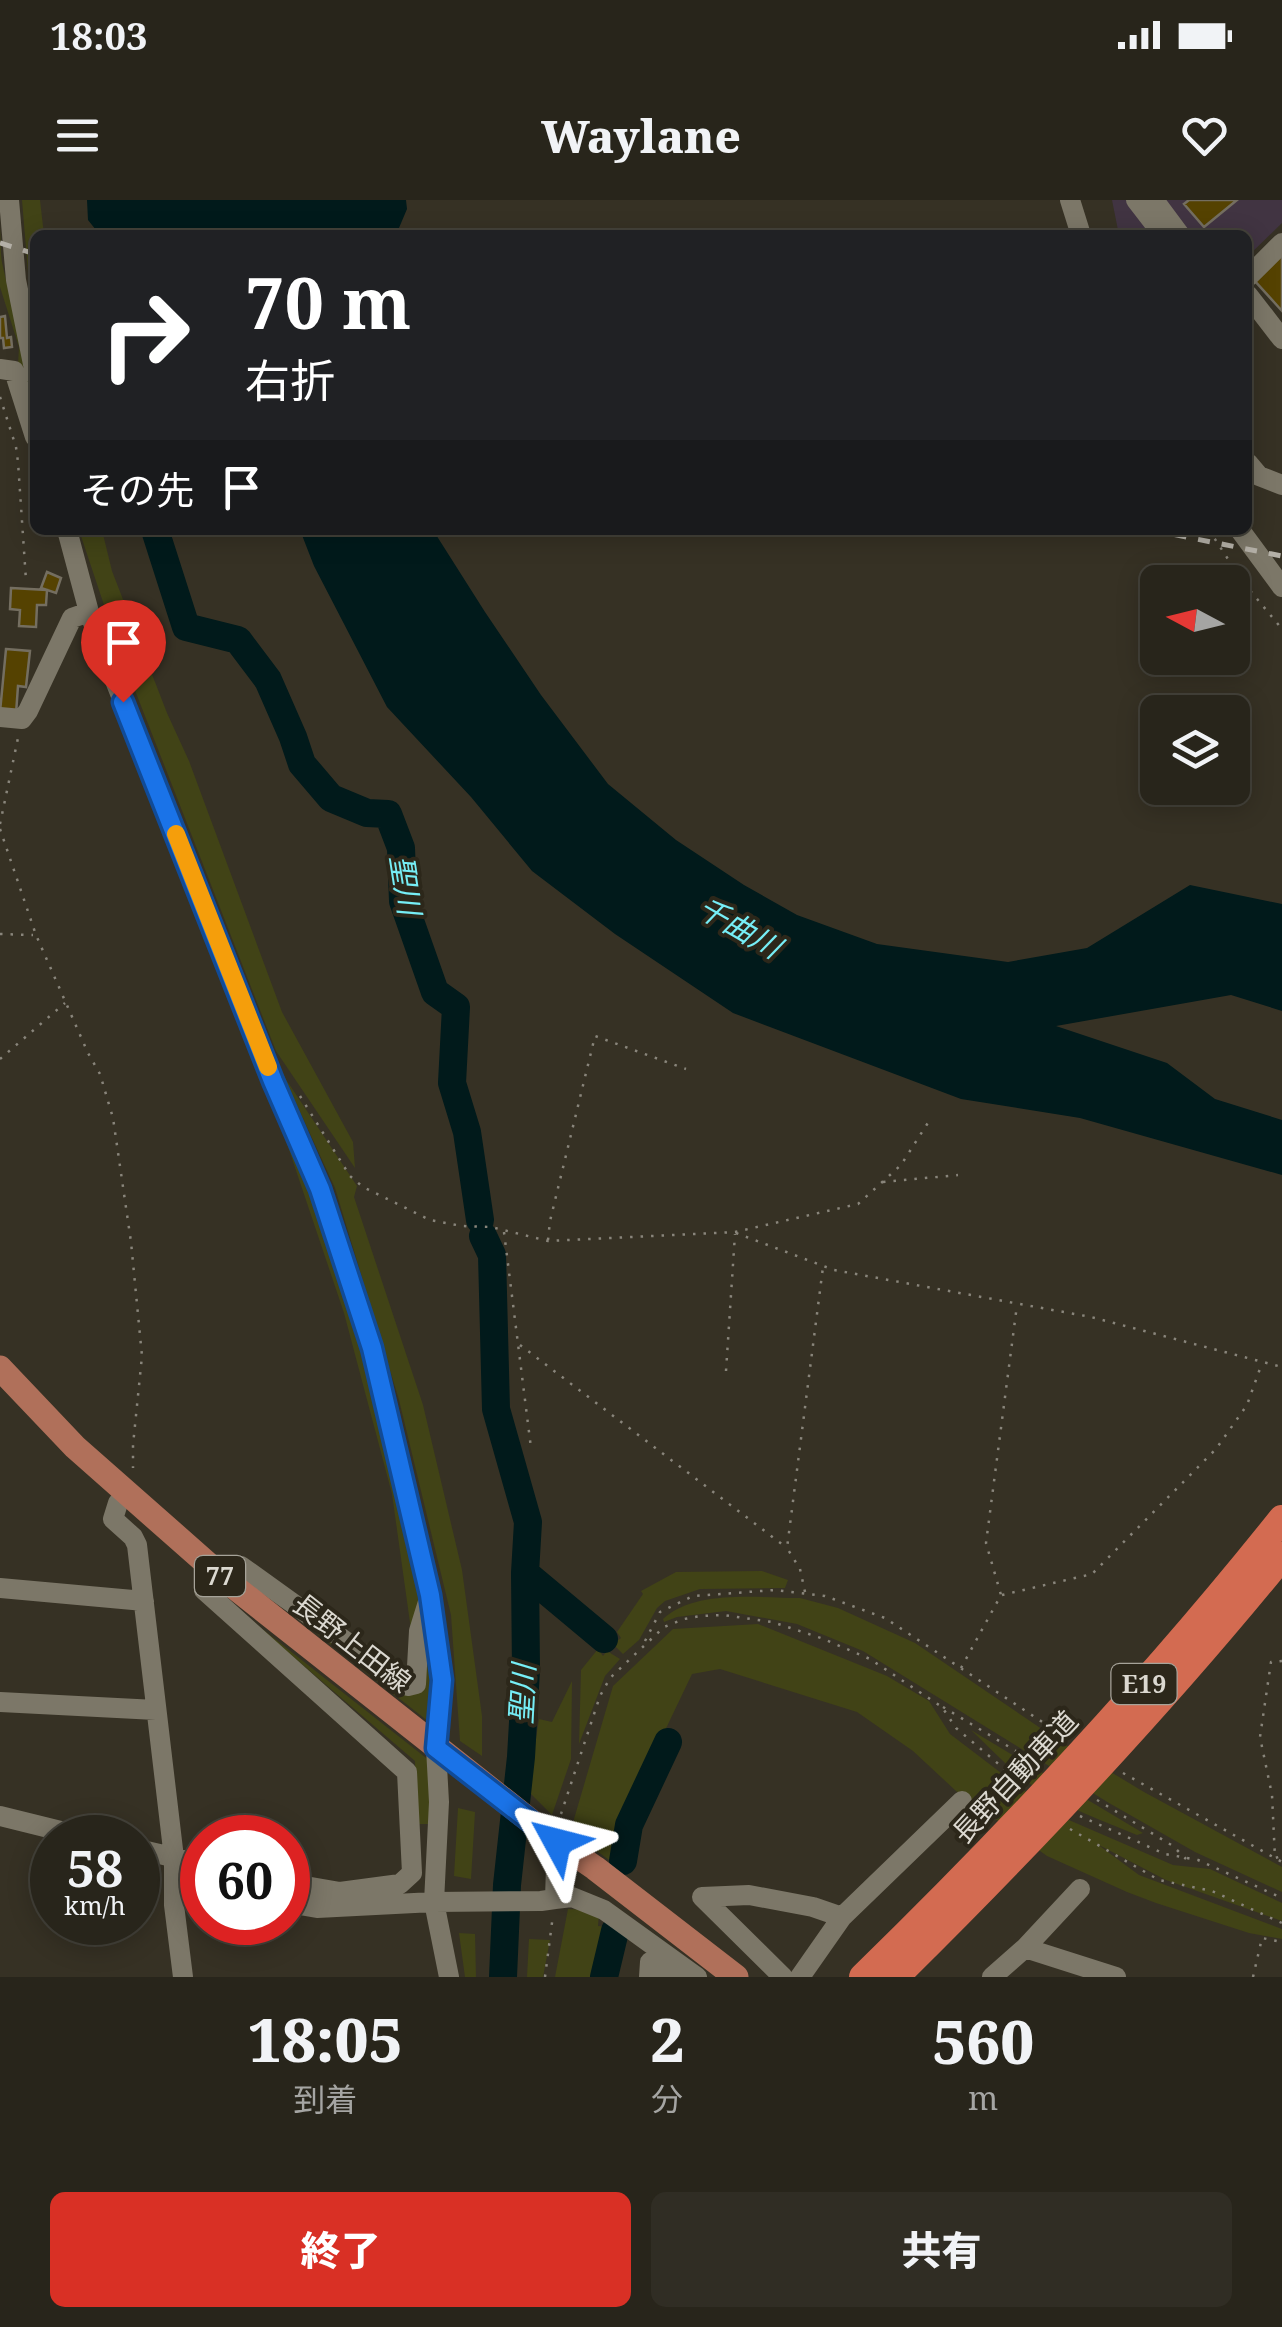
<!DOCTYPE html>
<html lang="ja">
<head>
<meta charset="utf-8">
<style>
  body { margin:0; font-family:"Noto Serif","Noto Sans JP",serif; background:#302d24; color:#f1f3f6; height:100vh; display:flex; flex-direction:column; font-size:38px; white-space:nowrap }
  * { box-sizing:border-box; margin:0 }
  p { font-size:32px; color:#a5a5a3 }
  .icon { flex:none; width:55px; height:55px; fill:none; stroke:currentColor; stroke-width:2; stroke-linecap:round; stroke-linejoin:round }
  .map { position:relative; height:1777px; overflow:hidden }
  .drawer { display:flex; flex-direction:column; background:#28251b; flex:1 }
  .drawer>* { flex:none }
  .hud { position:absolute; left:30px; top:30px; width:1222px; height:305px; border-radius:15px; box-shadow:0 5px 25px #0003,0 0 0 2px #44423a; background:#202124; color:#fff; overflow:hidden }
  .needle { width:65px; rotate:277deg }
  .fabs { position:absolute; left:1140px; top:365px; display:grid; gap:20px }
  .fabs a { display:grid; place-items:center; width:110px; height:110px; border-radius:15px; background:#28251b; box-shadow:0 5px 25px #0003,0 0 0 2px #44423a; font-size:50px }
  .speed { position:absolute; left:30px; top:1615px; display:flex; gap:20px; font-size:50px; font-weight:700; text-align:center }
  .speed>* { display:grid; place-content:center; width:130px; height:130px; border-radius:50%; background:#28251b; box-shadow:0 5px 25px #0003,0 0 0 2px #44423a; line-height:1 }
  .speed small { font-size:25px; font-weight:400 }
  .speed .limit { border:15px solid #d22; background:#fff; color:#111 }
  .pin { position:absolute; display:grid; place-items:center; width:85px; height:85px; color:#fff; margin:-102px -42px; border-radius:50% 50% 50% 0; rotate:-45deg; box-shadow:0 0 10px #0007 }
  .pin .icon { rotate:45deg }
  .me { position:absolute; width:110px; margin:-55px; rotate:308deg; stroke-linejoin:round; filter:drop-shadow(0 0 8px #0008) }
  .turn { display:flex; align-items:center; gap:35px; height:210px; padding:0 50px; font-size:45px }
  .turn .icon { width:130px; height:130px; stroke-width:2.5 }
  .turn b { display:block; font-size:70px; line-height:85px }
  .then { display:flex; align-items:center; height:95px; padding:0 50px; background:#0003; gap:20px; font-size:38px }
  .eta { display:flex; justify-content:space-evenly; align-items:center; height:170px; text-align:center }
  .eta b { font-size:60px; font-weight:800; line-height:70px }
  .action { display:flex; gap:20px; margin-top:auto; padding:20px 50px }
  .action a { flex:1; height:115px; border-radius:15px; background:#d93025; color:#fff; font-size:40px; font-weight:800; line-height:115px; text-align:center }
  .action a+a { background:#302d24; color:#f1f3f6 }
  .status { display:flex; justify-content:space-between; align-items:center; height:70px; padding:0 50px; background:#28251b; direction:ltr }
  .status svg { height:28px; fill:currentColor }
  header { display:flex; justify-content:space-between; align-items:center; height:130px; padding:0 50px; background:#28251b; font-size:45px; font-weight:800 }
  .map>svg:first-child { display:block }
  .commercial { fill:#413442 }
  .green { fill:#414316 }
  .water { fill:#011a1b }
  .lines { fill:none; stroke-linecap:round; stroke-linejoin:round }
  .river { stroke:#011a1b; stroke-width:28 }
  .building { fill:#554201; stroke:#746e60; stroke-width:2.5 }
  .path { stroke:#89857b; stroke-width:2.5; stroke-dasharray:2.5 8; stroke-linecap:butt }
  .minor { stroke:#7c7768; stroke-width:20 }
  .major { stroke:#b0705a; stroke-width:25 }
  .highway { stroke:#d36b51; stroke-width:28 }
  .rail { stroke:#b4b0a7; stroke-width:5; stroke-dasharray:12 12; stroke-linecap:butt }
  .route-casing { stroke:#114b97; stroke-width:25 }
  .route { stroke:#1a73e8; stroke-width:18 }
  .slow { stroke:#f59e0b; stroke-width:18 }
  .labels { text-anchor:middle; stroke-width:8; stroke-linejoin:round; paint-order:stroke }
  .shield { fill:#2c271a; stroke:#a6a399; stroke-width:2.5 }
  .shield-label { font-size:25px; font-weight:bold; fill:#dbd8d0 }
  .street-label { font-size:28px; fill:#dbd8d0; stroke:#2c271a }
  .water-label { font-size:30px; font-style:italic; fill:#76eef6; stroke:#2c271a }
</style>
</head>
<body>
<div class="status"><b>18:03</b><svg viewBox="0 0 49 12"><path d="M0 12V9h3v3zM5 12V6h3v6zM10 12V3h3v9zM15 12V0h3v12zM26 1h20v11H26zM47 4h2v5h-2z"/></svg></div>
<header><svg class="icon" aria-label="menu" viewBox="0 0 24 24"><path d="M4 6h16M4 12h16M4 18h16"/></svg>Waylane<svg class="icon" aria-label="heart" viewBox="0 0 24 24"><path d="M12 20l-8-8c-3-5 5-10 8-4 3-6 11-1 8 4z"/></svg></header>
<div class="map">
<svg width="1282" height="1777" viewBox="0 0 1282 1777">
  <rect width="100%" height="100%" fill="#363124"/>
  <path class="commercial" d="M1112 0H1282V23L1248 56V35H1119Z"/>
  <path class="green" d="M22 0H40L44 35H35V110L28 72Z
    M0 28C1 41 0 55 3 67 14 119 35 170 35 223L18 166 19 147 0 87Z
    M79 330H102L112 371 167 513 189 561 282 812 353 942 355 968 276 851 118 447Z
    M283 875 357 986 354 997 423 1205 462 1370 482 1516V1556L460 1541 451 1415 399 1200 335 988Z
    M276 911 313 982 358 1119 422 1396 413 1444 392 1294 344 1113Z
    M762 1371 788 1380 785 1388 700 1389 665 1401 657 1408 639 1440 623 1454 613 1444 621 1438 617 1432 643 1394 641 1391 676 1372Z
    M263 1391 406 1491 420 1493 427 1414 436 1515 429 1522Z
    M800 1398 838 1408 915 1443 1061 1542 1144 1592 1282 1667V1692L1195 1652 1109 1603 863 1451 797 1424 726 1411 677 1417 664 1422 663 1419C695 1389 759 1398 800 1398Z
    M242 1413 430 1561 433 1624H416L415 1561Z
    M758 1424 887 1476 929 1501 950 1534 1055 1614 1173 1665 1210 1669 1282 1703V1721L1166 1680 1097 1644 1139 1675 1282 1729V1739L1249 1733 1156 1703 1127 1692 1047 1656 956 1591 913 1551 857 1512 720 1469 692 1474 659 1543 623 1607 612 1662 576 1636 574 1619 613 1486 673 1429Z
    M598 1449 603 1456 607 1451 620 1459 605 1476 579 1544 581 1470Z
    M572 1481 571 1559 552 1615 528 1591 539 1519 552 1522Z
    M971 1530 1143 1633 1137 1635C1103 1621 1067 1608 1036 1588 1012 1572 992 1550 971 1530Z
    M458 1608 475 1612 471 1679 454 1676Z
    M568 1709 591 1710 599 1714 598 1726 608 1727 596 1777H555Z
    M459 1733 475 1734 476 1777H465Z
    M529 1739 550 1740 543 1777H527Z"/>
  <path class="water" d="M87 0H406L407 9 396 35H100L88 20Z
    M300 330H433L485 412 541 495 608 584 676 640 744 685 797 715 877 744 1008 762 1087 748 1190 685 1282 704V811L1231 795 1056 826 1167 863 1215 899 1282 920V975L1080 918 961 899 733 813 615 734 532 671 471 597 387 507 314 366Z"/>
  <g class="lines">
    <path class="river" d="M155 330 186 427 238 440 268 480 293 537 302 564 331 598 367 613 388 614 401 648 403 701 435 792 456 807 452 883 467 932 480 1020
      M483 1036 492 1055 496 1209 528 1322 525 1373 526 1470 521 1557 507 1685 503 1777
      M525 1373 604 1439
      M623 1661 629 1625 668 1542
      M604 1777 615 1731"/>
  </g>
  <path class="building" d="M1189 0H1237L1204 27 1184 4Z
    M1282 55V111L1254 80Z
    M5 116 7 138 11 137 12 147 4 148 3 138H0V117Z
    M47 372 61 378 56 393 41 388Z
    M11 388 47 390 46 405H37L36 427 19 426 20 410 10 409Z
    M6 449 30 451 26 487 18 486 16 514 0 512Z"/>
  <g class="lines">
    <path class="path" d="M0 197 16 247 18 262 26 380
      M1209 330 1243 382 1282 429
      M0 624 18 538
      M0 629 36 735 88 853 100 874 113 918 131 1042 142 1156 133 1245V1268
      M0 734 33 735
      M0 859 65 803
      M300 896 350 976 363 987 430 1020 462 1026 491 1027 548 1041 735 1032 858 1004 901 965 931 918
      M883 982 958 975
      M504 1032 531 1248
      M736 1033 834 1070 1091 1117 1282 1167
      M548 1040 550 1021 595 836 686 869
      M520 1145 787 1348
      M726 1171 735 1034
      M805 1392 800 1369 787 1348 823 1067
      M1002 1395 1092 1374 1216 1249 1247 1205 1262 1163
      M645 1441 660 1412 693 1396 775 1390 825 1396 885 1418 1065 1537
      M1282 1461 1271 1462 1260 1537 1272 1595 1275 1658 1282 1656
      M961 1468 1001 1395 986 1343 1017 1105
      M943 1507 1039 1565
      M1123 1573 1282 1662
      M1097 1600 1173 1646 1186 1659
      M561 1614 600 1496 610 1478 664 1427 684 1419 701 1416 723 1415 772 1422 821 1438 870 1459 942 1507 956 1528 1021 1583
      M1080 1616 1165 1654 1198 1660 1282 1698
      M1070 1629 1159 1680 1212 1691 1282 1723
      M545 1777 553 1715
      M1253 1777 1262 1738 1282 1742"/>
    <path class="minor" d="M9 0 16 80 35 174
      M1070 0 1081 35
      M1136 0 1163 35
      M1154 0 1180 35
      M1248 77 1282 43
      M1248 95 1282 139
      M0 169 14 171 35 237
      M1248 263 1259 276 1282 285
      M67 330 89 412 110 468 273 881 320 989 372 1148 430 1395 440 1459 441 1501 436 1548 439 1602 434 1702 449 1777
      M1240 330 1282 387
      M0 517 22 519 28 511 72 418 89 412
      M126 1293 118 1303 113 1319 133 1337 137 1345 174 1658V1705L183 1777
      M217 1373 204 1390 407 1572 412 1673 400 1684 340 1692 288 1683
      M228 1382 241 1366 408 1486 416 1484 419 1431 428 1402
      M0 1388 144 1401
      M0 1502 156 1510
      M0 1616 89 1638
      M138 1649 202 1664
      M555 1699 572 1697 604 1710 697 1777
      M288 1703 317 1708 434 1702 541 1701 555 1699 557 1634
      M1025 1748 1116 1777
      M649 1777 650 1762 671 1777
      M783 1777 702 1697 749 1695 813 1707 842 1717
      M800 1777 842 1717 962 1601
      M992 1777 1025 1748 1080 1689"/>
    <path class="major" d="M0 1168 75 1247 228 1382 557 1642 595 1668 736 1777"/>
    <path class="highway" d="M863 1777C1013 1631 1151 1483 1282 1319
      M895 1777C1031 1643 1161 1505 1282 1356"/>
    <path class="rail" d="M0 43 35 54
      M1151 330 1282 356"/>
  </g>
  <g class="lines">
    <g class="route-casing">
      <path id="route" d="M123 502 273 881 320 989 372 1148 430 1395 442 1480 436 1548 557 1642"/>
    </g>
    <use href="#route" class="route"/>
    <path class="slow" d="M176 634 268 867"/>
  </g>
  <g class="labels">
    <g class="shield">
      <rect x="195" y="1356" width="50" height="40" rx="8"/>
      <rect x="1111.5" y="1464" width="65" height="40" rx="8"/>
    </g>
    <g class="shield-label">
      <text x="220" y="1385">77</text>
      <text x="1144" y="1493">E19</text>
    </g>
    <g class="street-label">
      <text transform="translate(352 1443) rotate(38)" y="10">長野上田線</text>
      <text transform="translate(1015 1577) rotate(-47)" y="10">長野自動車道</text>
    </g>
    <g class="water-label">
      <text transform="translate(405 685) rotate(81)" y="10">聖川</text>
      <text transform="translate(739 728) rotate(30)" y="10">千曲川</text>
      <text transform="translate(523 1494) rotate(-87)" y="10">聖川</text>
    </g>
  </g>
</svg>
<div class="fabs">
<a><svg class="needle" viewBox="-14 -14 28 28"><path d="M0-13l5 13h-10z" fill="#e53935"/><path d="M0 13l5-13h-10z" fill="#a5a5a3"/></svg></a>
<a><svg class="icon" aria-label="layers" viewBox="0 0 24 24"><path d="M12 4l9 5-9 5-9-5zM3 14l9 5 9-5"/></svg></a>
</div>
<div class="speed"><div>58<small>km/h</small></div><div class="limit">60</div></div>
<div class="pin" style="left:123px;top:502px;background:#d93025"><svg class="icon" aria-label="arrive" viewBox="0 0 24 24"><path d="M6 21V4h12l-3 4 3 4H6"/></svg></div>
<svg class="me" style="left:557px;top:1642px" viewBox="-20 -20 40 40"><path d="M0-17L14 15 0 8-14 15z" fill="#1a73e8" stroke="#fff" stroke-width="4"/></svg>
<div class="hud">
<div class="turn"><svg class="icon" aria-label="right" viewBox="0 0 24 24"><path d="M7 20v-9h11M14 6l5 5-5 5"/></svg><div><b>70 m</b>右折</div></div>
<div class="then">その先<svg class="icon" aria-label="arrive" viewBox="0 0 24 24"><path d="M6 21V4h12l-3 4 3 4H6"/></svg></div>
</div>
</div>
<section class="drawer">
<div class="eta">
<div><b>18:05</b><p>到着</p></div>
<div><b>2</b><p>分</p></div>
<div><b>560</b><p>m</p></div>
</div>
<div class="action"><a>終了</a><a>共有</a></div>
</section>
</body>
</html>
